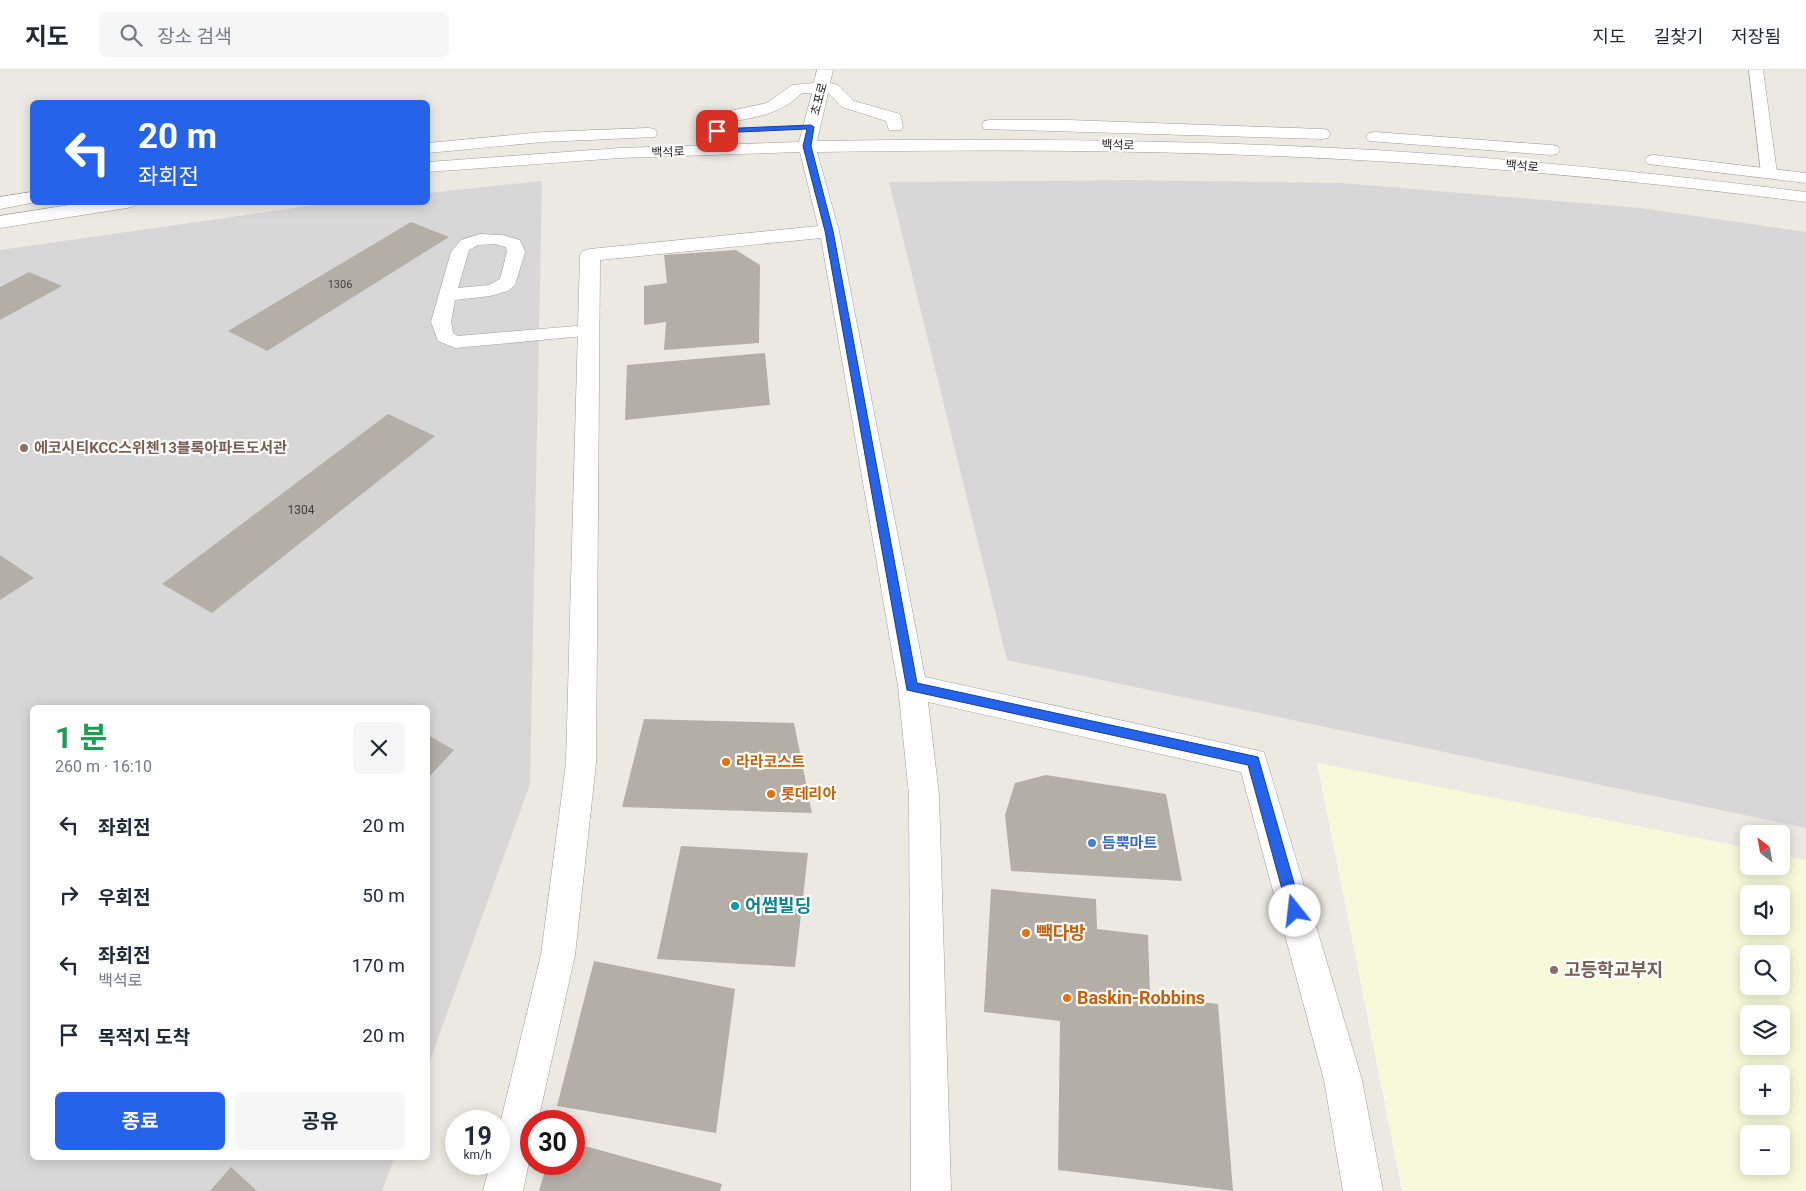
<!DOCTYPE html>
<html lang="ko">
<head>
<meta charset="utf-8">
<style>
  body { margin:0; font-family:Roboto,"Noto Sans KR",sans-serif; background:#f6f6f7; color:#1f2937; height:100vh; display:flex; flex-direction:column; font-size:19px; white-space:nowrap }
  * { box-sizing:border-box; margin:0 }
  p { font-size:16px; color:#747a83 }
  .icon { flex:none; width:28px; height:28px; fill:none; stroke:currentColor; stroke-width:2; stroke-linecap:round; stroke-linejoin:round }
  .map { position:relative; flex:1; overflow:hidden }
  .details { position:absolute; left:30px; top:635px; width:400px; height:455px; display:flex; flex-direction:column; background:#fff; border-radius:8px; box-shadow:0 2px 12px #0003 }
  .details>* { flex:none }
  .banner { position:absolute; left:30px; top:30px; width:400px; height:105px; border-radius:8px; box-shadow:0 2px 12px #0003; background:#2563eb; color:#fff; overflow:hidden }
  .needle { width:32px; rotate:329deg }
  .tools { position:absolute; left:1740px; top:755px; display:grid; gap:10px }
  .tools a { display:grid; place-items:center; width:50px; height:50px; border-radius:8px; background:#fff; box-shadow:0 2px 12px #0003; font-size:25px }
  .speed { position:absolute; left:445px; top:1040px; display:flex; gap:10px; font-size:25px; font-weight:700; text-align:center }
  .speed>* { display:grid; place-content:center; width:65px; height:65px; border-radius:50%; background:#fff; box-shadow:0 2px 12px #0003; line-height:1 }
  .speed small { font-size:12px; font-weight:400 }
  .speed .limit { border:8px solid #d22; background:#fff; color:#111 }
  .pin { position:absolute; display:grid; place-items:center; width:42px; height:42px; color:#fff; margin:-21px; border-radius:10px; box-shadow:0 2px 8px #0006 }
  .me { position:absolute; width:55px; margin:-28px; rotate:344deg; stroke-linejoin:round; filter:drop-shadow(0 0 4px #0008) }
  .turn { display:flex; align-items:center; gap:18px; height:105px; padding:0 25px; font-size:22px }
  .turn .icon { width:65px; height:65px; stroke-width:2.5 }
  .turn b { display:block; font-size:35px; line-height:42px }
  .round { display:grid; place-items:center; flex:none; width:52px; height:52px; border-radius:8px; background:#f6f6f7 }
  .summary { display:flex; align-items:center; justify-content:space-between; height:85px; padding:0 25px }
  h1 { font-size:30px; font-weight:700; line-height:38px; color:#1e9e55 }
  .action { display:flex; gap:10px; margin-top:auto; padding:10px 25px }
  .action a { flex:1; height:58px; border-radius:8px; background:#2563eb; color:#fff; font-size:20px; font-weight:700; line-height:58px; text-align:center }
  .action a+a { background:#f6f6f7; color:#1f2937 }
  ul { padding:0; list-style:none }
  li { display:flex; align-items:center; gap:15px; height:70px; padding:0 25px }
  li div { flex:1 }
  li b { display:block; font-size:19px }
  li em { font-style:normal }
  header { display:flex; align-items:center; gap:30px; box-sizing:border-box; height:70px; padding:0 25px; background:#fff; border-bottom:1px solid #e0e1e3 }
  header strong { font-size:24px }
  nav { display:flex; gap:28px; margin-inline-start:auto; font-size:18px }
  .search { width:350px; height:45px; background:#f6f6f7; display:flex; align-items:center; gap:12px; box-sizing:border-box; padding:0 18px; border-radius:8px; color:#747a83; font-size:19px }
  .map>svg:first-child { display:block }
  .residential { fill:#d8d7d7 }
  .education { fill:#f6fada; fill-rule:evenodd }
  .building { fill:#b4aea7 }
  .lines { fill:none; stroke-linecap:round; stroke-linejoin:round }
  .lane-casing { stroke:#9e9e9e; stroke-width:1 }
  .street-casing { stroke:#9e9e9e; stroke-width:1 }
  .lane { fill:#fff; fill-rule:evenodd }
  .street { fill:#fff; fill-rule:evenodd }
  .route { fill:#2563eb; stroke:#184099 }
  .education-dot { fill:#8d6e63; stroke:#fff; stroke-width:2 }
  .food-dot { fill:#e8710a; stroke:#fff; stroke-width:2 }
  .shop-dot { fill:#3f7fe0; stroke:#fff; stroke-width:2 }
  .culture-dot { fill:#0f9aa8; stroke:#fff; stroke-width:2 }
  .labels { text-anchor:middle; stroke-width:4.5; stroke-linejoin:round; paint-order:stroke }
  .far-number-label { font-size:11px; fill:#403f3d }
  .far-street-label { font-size:12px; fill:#1a1a1a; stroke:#fff }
  .number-label { font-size:12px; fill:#403f3d }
  .education-label { font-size:15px; font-weight:bold; fill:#785e54; stroke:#fff; text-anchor:start }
  .food-label { font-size:15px; font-weight:bold; fill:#c56008; stroke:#fff; text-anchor:start }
  .shop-label { font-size:15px; font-weight:bold; fill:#366cbe; stroke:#fff; text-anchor:start }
  .near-culture-label { font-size:18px; font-weight:bold; fill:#0d838f; stroke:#fff; text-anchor:start }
  .near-food-label { font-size:18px; font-weight:bold; fill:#c56008; stroke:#fff; text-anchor:start }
  .near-education-label { font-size:18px; font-weight:bold; fill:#785e54; stroke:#fff; text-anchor:start }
</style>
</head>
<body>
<header>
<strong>지도</strong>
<div class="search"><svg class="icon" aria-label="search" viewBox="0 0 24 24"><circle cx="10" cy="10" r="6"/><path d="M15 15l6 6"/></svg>장소 검색</div>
<nav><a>지도</a><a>길찾기</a><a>저장됨</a></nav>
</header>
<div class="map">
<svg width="1806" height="1121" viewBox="0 0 1806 1121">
  <rect width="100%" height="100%" fill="#ebe9e1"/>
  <path class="residential" d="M1129 110 1341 113 1640 138 1806 162V758L1007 590 889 112Z
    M542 111 530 714 428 996V638H32V1088H394L382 1121H0V180L329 133 428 132V123Z"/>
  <path class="education" d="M1317 693 1749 778V796H1781V785L1806 790V1121H1402ZM1749 824H1781V856H1749ZM1749 884H1781V916H1749ZM1749 944H1781V976H1749ZM1749 1004H1781V1036H1749ZM1749 1064H1781V1096H1749Z"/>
  <path class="building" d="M411 152 449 167 267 281 228 261Z
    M736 180 760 195 759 273 664 280 666 252 644 255V216L667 213 664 185Z
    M29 202 62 216 0 250V217Z
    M765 283 770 335 625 350 627 295Z
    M388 344 435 366 212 543 162 514Z
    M0 485 34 508 0 530Z
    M644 649 794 653 812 743 622 737Z
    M428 665 454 680 428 708Z
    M1046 705 1166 724 1182 811 1011 801 1005 745 1015 713Z
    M681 776 808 783 795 897 657 889Z
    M991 819 1096 829 1097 859 1148 865 1150 926 1218 934 1233 1121 1058 1100 1060 951 984 942Z
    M594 891 735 919 716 1063 557 1036Z
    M574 1073 722 1114 720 1121H539L547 1094H574Z
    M231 1097 257 1121H210Z"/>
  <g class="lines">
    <g class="lane-casing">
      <path id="lane" d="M1749 0H1763L1777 103 1769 108 1761 103Z
        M480 164 502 165 520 170 525 182 515 215 508 221 490 226 455 230 451 252 453 263 458 266 588 255 595 257 598 261 595 265 455 278 438 271 431 252 451 182 461 170ZM495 174 506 177 507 182 500 209 489 215 458 218 469 180 478 175Z"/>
    </g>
    <g class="street-casing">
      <path id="street" d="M817 0H833L830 13 838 15 854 31 900 44 903 56 901 60H889L886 51 842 37 828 23 817 71C1003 68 1189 70 1375 80 1519 89 1663 104 1806 122V132C1663 114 1519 99 1375 91 1189 80 1003 79 817 82L839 161 925 607 1264 682 1362 1010 1383 1121H1343L1324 1010 1241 702 928 632 939 725 951 1121H911L909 725 898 616 821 168 600 190 596 693 575 885 538 1051H531V1082L523 1121H483L490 1094H499V1058L541 885 566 693 580 185 583 181 590 179 818 156 800 82 620 88 428 102V92L620 78 799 72 812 23H802C783 43 755 48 728 52L723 65H711L709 61 715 44 767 33 792 15 814 13Z
        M990 50H1068L1322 59 1328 60 1330 64 1328 68 1322 69 984 59 982 55 984 51Z
        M649 58 655 59 657 63 655 67 543 72 428 83V73L543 62Z
        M1375 62 1551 75 1557 76 1560 80 1557 84 1551 85 1369 71 1366 67 1369 63Z
        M1654 85 1806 103V113L1648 94 1645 90 1648 86Z
        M32 122V132H36L0 139V127Z
        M88 132H136L134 136 127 138 0 158V146Z"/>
    </g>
    <use href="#lane" class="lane"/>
    <use href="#street" class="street"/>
  </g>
  <path class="route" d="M811 55 814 57 811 76 833 161 917 613 1258 687 1302 841 1300 846 1295 848 1290 846 1288 841 1248 695 907 620 825 161 803 76 807 59 717 63 714 61 717 59Z"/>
  <g class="education-dot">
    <circle cx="24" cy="378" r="5"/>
    <circle cx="1554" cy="900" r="5"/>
  </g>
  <g class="food-dot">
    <circle cx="726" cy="692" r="5"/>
    <circle cx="771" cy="724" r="5"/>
    <circle cx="1026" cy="863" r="5"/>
    <circle cx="1067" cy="928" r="5"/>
  </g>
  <circle class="shop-dot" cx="1092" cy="773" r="5"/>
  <circle class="culture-dot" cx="735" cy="836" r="5"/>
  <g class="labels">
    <g class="far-number-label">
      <text x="340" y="218">1306</text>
    </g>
    <g class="far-street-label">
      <text transform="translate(819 29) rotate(-75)" y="4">초포로</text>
      <text transform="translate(1118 75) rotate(2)" y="4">백석로</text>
      <text transform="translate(668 82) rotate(-2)" y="4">백석로</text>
      <text transform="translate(1522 96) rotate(5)" y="4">백석로</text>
    </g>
    <g class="number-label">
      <text x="301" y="444">1304</text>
    </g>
    <g class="education-label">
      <text x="34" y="383">에코시티KCC스위첸13블록아파트도서관</text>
    </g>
    <g class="food-label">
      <text x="736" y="697">라라코스트</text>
      <text x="781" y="729">롯데리아</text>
    </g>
    <g class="shop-label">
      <text x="1102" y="778">듬뿍마트</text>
    </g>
    <g class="near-culture-label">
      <text x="745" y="842">어썸빌딩</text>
    </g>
    <g class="near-food-label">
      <text x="1036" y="869">빽다방</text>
      <text x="1077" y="934">Baskin-Robbins</text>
    </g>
    <g class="near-education-label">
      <text x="1564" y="906">고등학교부지</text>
    </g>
  </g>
</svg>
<div class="tools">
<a><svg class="needle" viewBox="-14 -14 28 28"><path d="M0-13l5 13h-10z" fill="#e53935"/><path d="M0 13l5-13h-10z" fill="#747a83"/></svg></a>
<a><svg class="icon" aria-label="sound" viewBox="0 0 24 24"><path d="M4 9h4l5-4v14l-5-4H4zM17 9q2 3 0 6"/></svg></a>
<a><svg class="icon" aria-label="search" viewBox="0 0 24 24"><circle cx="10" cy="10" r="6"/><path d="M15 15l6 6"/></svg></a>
<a><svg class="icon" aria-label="layers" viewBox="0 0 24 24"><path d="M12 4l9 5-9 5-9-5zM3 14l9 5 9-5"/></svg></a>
<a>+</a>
<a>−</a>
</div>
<div class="speed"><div>19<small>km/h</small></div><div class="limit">30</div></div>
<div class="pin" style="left:717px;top:61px;background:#d93025"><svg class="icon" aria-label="arrive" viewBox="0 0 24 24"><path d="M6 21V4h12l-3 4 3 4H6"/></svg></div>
<svg class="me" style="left:1295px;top:841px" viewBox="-20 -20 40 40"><circle r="19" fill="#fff"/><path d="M0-13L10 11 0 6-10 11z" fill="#2563eb"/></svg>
<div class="banner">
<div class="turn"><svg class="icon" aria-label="left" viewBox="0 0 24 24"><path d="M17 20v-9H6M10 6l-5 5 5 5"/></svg><div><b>20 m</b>좌회전</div></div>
</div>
<section class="details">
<div class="summary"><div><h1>1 분</h1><p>260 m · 16:10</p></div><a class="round"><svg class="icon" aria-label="close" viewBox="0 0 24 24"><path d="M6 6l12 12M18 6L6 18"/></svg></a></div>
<ul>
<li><svg class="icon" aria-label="left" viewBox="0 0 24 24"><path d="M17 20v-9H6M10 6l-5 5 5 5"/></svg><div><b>좌회전</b></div><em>20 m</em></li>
<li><svg class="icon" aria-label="right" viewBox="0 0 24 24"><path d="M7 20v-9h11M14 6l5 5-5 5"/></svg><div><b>우회전</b></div><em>50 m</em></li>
<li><svg class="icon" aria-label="left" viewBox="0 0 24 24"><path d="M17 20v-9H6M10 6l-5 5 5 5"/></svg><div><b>좌회전</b><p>백석로</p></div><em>170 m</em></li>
<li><svg class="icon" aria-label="arrive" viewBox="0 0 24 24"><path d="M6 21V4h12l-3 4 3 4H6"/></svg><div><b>목적지 도착</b></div><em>20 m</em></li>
</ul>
<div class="action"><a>종료</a><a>공유</a></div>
</section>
</div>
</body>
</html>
